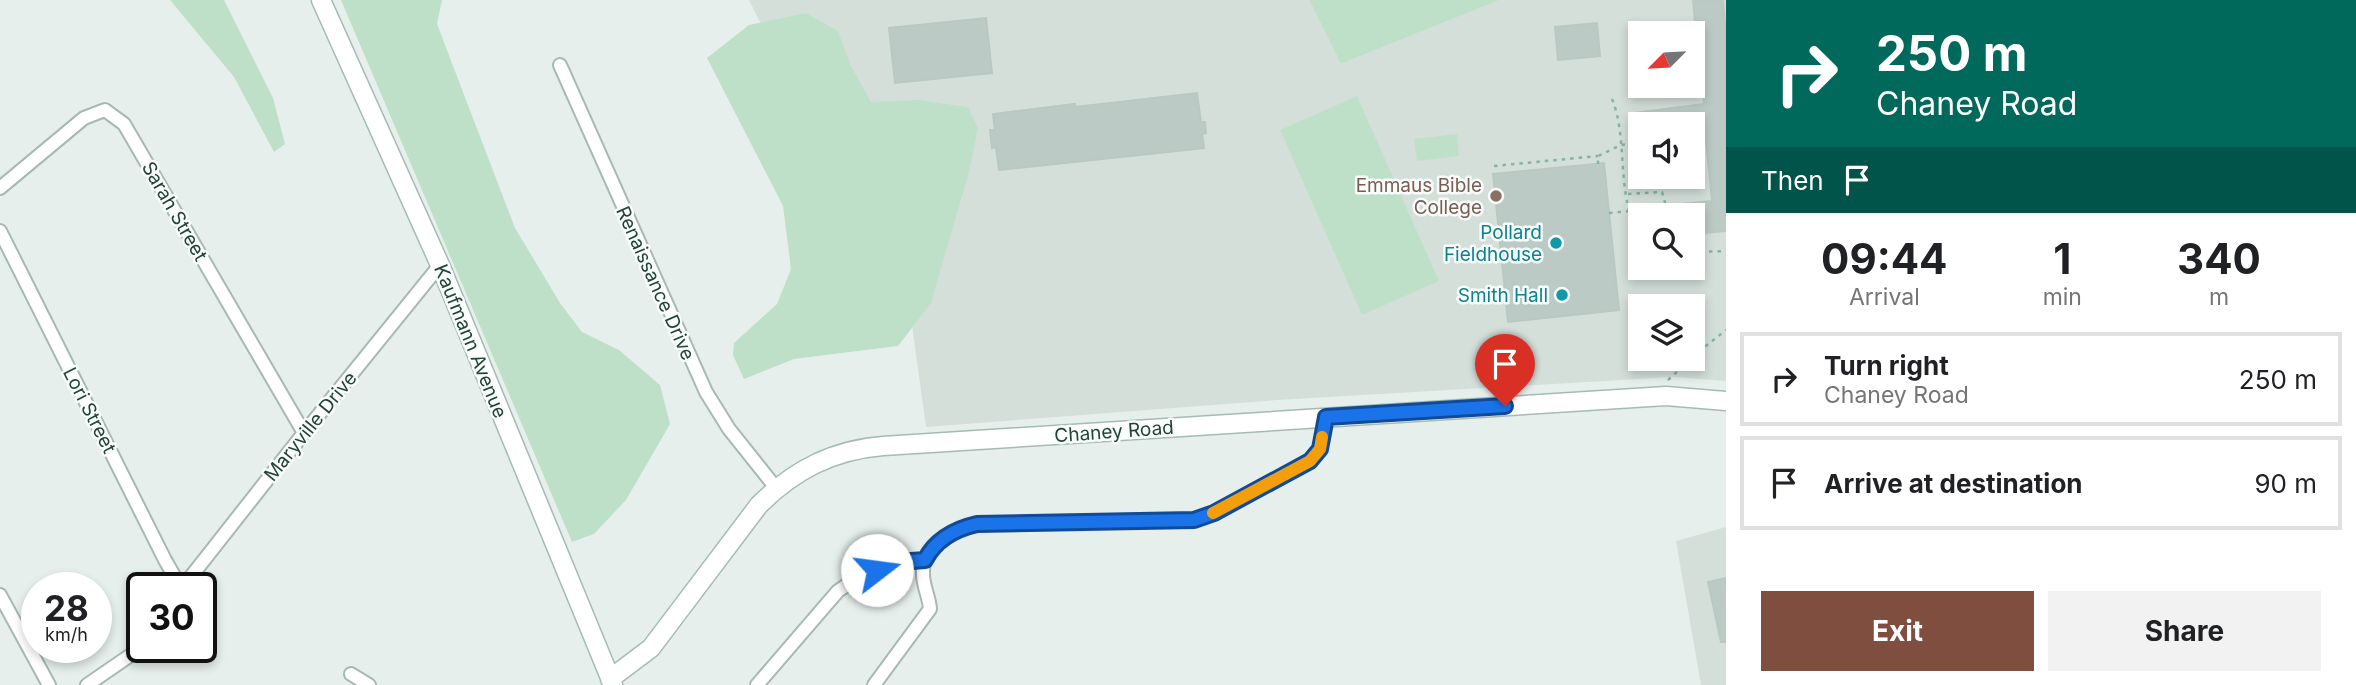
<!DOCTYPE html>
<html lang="en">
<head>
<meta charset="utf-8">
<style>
  body { margin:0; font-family:Inter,sans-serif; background:#f2f2f2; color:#202124; height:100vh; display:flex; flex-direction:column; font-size:26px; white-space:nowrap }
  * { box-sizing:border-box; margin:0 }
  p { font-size:23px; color:#757577 }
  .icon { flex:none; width:38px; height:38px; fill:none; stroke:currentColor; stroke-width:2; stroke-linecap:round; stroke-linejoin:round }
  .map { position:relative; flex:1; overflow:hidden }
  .sheet { display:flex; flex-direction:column; background:#fff; width:630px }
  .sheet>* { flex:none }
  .hud { background:#00695c; color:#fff; overflow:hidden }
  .needle { width:46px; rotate:246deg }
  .fabs { position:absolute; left:1628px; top:21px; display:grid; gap:14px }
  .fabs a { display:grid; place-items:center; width:77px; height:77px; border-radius:0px; background:#fff; box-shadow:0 4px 10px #0003; font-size:35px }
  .speed { position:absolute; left:21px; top:572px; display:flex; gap:14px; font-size:35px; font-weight:700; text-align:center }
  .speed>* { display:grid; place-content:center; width:91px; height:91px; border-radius:50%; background:#fff; box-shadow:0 4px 10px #0003; line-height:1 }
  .speed small { font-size:18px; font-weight:400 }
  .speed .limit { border:4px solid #111; border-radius:10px; background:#fff; color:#111 }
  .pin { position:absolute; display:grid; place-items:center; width:60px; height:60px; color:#fff; margin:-72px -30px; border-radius:50% 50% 50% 0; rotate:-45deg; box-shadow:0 0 7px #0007 }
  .pin .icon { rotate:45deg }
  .me { position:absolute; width:77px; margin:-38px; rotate:75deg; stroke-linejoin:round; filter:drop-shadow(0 0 5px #0008) }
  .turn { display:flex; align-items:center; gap:24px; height:147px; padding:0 35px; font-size:32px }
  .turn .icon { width:91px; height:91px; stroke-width:2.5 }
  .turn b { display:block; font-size:49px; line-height:60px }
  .then { display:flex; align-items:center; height:66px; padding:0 35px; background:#0003; gap:14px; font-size:26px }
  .eta { display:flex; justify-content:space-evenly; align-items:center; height:119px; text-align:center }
  .eta b { font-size:42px; font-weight:700; line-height:49px }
  .cta { display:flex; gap:14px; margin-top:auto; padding:14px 35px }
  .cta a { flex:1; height:80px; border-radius:0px; background:#7f4e3f; color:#fff; font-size:28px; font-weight:700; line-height:80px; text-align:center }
  .cta a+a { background:#f2f2f2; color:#202124 }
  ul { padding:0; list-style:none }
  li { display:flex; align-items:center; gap:21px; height:94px; margin:0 14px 10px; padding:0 21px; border:4px solid #e0e0e0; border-radius:0px }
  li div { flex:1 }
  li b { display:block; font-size:26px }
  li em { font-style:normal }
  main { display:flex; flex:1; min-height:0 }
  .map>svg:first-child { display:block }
  .built { fill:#d4dfda; fill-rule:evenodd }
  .green { fill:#bfe0c8 }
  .building { fill:#bbcac4; stroke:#b8c9c2; stroke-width:2 }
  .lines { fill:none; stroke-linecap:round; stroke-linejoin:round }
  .street-casing { stroke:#a8b8b2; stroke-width:16 }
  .secondary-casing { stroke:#a4bbb3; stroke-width:21 }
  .path { stroke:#86b3a5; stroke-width:2.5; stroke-dasharray:3.5 5; stroke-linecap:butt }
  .street { stroke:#fff; stroke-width:12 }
  .secondary { stroke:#fff; stroke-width:18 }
  .route-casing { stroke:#114b97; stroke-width:18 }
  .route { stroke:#1a73e8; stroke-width:12 }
  .slow { stroke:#f59e0b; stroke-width:12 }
  .education-dot { fill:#8d6e63; stroke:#f7fbf9; stroke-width:2.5 }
  .culture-dot { fill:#0f9aa8; stroke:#f7fbf9; stroke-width:2.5 }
  .labels { text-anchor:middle; stroke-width:5; stroke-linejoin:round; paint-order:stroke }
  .education-label { font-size:19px; fill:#785e54; stroke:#f7fbf9; text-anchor:end }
  .street-label { font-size:19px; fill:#24423a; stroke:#f7fbf9 }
  .culture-label { font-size:19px; fill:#0d838f; stroke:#f7fbf9; text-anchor:end }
</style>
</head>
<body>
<main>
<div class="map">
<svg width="1726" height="685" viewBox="0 0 1726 685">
  <rect width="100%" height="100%" fill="#e6efeb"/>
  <path class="built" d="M749 0H1309L1341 64 1500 0H1726V381L1673 377 1277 400 926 427 912 325ZM1640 33H1692V86H1640ZM1640 124H1692V177H1640ZM1640 215H1692V268H1640ZM1640 306H1692V359H1640Z
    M1726 527V685H1701L1676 541Z"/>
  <path class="green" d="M170 0H224L273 98 285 144 274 152 234 77Z
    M341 0H442L437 24 515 228 560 303 582 332 619 350 660 385 670 424 626 500 594 534 572 542Z
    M1309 0H1500L1341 64Z
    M806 13 838 31 850 64 871 102 918 100 968 107 978 128 969 172 931 303 898 346 794 359 744 379 733 355 734 343 777 304 791 269 783 206 707 58 749 25Z
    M1357 96 1439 281 1362 315 1280 130Z
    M1457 134 1459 156 1417 161 1414 139Z"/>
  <path class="building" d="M1693 0H1723L1726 38V231L1692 234V215H1650V207L1712 201 1706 141 1692 142V124H1635L1633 113 1704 104 1699 53 1692 54V33H1659V26L1695 22Z
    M986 18 992 73 895 83 889 28Z
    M1597 23 1600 56 1558 60 1555 27Z
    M1197 93 1201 122H1205L1206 133 1202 134 1204 148 999 170 996 147 992 148 990 130H995L993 114 1075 104V107Z
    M1604 163 1619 310 1508 322 1493 174Z
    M1726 578V642H1721L1708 582Z"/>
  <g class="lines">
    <g class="street-casing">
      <path id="street" d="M560 65 706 392 729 429 776 488
        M0 188 84 118 105 110 124 124 304 433
        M0 231 165 560 181 588
        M182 588 304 433 440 265
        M0 595 49 685
        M351 674 369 685
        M87 685 138 650 142 644
        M757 685 838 591C864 572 893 563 925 560
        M874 685 930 609C929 595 922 585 923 571 923 543 954 529 977 524L1194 520 1214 513 1310 462 1320 449 1326 417"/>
    </g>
    <g class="secondary-casing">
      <path id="secondary" d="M321 0 440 265 613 685
        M610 679 651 648 759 505C794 470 833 450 883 446L1666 396 1726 401"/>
    </g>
    <path class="path" d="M1612 99C1629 140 1615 198 1640 235
      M1598 164V156L1621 145 1637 143
      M1494 166 1598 156
      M1628 194 1662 192 1666 206
      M1609 213 1630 211
      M1692 252 1726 251
      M1692 357 1726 330
      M1668 380 1691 359"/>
    <use href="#street" class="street"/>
    <use href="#secondary" class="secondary"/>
  </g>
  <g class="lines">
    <g class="route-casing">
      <path id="route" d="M877 570 898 562 925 560C936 539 955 529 977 524L1194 520 1214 513 1310 461 1320 449 1326 417 1505 406"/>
    </g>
    <use href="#route" class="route"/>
    <path class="slow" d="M1213 513 1310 461 1320 449 1322 437"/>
  </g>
  <circle class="education-dot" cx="1496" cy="196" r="7"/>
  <g class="culture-dot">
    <circle cx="1556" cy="243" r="7"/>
    <circle cx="1562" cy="295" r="7"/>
  </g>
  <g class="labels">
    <g class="education-label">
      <text x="1482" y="192">Emmaus Bible<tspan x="1482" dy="22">College</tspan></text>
    </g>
    <g class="street-label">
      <text transform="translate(175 211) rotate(60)" y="7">Sarah Street</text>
      <text transform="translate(656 283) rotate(66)" y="7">Renaissance Drive</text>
      <text transform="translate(471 341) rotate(68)" y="7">Kaufmann Avenue</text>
      <text transform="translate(90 410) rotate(63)" y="7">Lori Street</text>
      <text transform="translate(310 426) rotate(-51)" y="7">Maryville Drive</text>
      <text transform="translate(1114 431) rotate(-4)" y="7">Chaney Road</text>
    </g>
    <g class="culture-label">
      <text x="1542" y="239">Pollard<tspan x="1542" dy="22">Fieldhouse</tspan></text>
      <text x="1548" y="302">Smith Hall</text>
    </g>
  </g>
</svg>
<div class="fabs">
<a><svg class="needle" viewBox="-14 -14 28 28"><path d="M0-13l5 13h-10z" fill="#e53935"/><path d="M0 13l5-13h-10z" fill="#757577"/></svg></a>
<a><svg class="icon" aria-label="sound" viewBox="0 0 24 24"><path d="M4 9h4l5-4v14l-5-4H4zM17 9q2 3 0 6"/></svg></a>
<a><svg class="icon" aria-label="search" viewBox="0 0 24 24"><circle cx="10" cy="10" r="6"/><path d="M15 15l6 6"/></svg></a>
<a><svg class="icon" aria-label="layers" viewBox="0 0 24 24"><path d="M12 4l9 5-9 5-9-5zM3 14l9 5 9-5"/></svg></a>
</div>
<div class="speed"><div>28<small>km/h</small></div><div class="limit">30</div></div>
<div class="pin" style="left:1505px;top:406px;background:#d93025"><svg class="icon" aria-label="arrive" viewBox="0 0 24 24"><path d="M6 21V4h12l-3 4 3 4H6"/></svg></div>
<svg class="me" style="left:877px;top:570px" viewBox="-20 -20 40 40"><circle r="19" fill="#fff"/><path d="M0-13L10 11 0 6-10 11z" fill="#1a73e8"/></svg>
</div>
<section class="sheet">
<div class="hud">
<div class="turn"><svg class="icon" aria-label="right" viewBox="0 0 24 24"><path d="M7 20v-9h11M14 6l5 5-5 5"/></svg><div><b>250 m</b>Chaney Road</div></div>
<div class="then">Then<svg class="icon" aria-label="arrive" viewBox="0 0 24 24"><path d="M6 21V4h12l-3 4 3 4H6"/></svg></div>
</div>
<div class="eta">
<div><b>09:44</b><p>Arrival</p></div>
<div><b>1</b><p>min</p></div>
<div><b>340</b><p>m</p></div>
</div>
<ul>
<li><svg class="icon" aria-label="right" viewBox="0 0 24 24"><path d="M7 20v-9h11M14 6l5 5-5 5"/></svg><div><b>Turn right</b><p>Chaney Road</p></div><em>250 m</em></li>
<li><svg class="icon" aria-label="arrive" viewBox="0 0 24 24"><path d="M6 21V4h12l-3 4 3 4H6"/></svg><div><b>Arrive at destination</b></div><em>90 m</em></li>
</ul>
<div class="cta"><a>Exit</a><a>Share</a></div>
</section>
</main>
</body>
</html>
